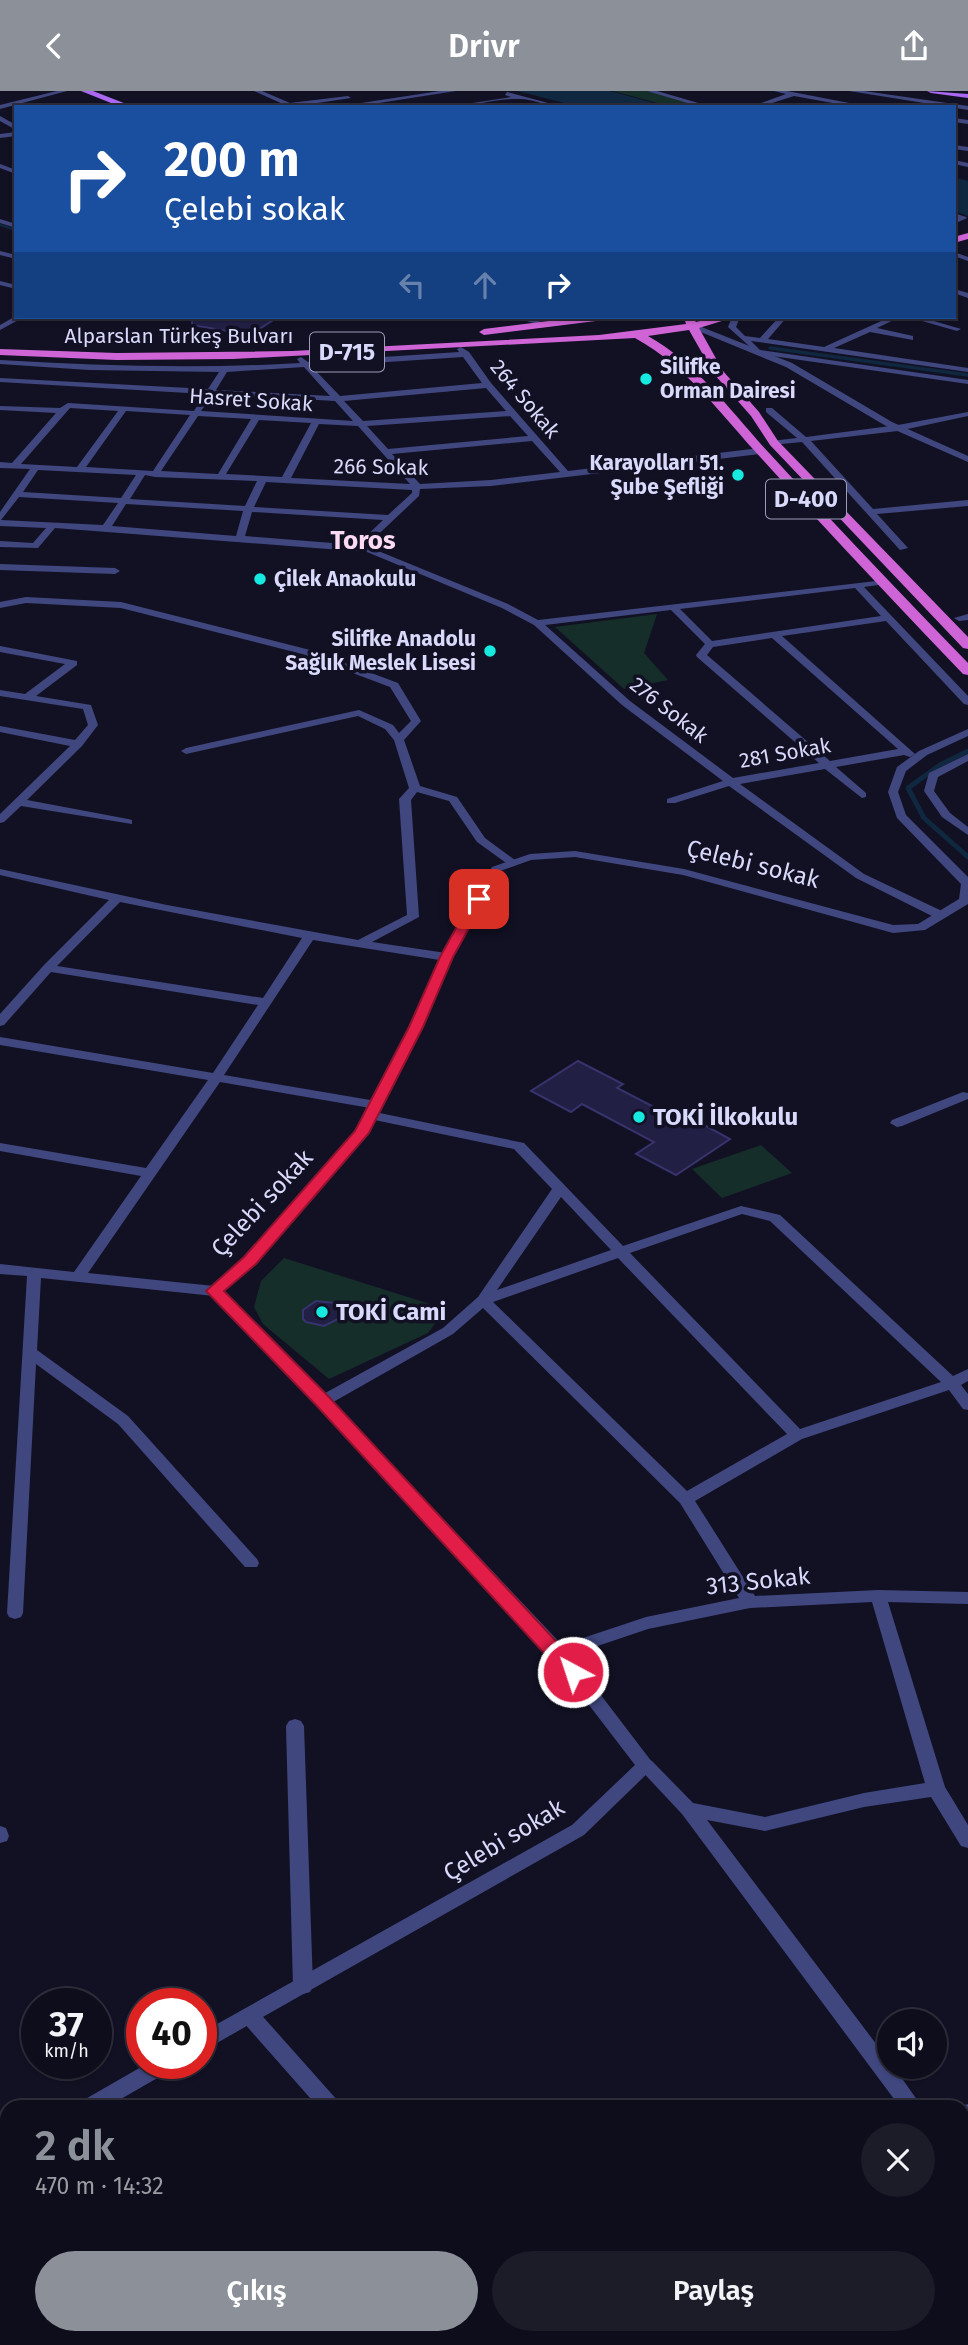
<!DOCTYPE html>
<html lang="tr">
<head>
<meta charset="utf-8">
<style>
  body { margin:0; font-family:"Fira Sans",sans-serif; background:#1c1b28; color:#f1f3f6; height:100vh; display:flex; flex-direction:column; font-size:26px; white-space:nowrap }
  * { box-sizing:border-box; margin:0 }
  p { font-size:23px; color:#9b9ca3 }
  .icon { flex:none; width:38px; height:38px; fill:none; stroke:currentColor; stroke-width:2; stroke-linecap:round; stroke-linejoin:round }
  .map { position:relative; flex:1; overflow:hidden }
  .panel { position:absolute; left:0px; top:2009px; width:970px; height:245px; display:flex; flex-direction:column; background:#0e0d1b; border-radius:21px 21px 0 0; box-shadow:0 2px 5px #0004,0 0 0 2px #2e2d3a }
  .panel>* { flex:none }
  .hud { position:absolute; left:14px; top:14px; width:942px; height:214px; border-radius:0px; box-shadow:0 2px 5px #0004,0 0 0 2px #2e2d3a; background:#1a4fa0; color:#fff; overflow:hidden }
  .controls { position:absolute; left:877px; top:1918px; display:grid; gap:14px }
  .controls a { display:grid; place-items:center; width:70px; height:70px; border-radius:50%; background:#0e0d1b; box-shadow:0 2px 5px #0004,0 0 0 2px #2e2d3a; font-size:35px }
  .speed { position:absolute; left:21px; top:1897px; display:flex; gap:14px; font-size:35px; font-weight:700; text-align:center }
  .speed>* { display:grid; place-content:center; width:91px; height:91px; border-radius:50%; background:#0e0d1b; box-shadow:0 2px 5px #0004,0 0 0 2px #2e2d3a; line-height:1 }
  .speed small { font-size:18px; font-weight:400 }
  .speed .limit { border:10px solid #d22; background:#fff; color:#111 }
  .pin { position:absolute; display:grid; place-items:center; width:60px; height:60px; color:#fff; margin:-30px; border-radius:14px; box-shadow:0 4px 10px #0006 }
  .me { position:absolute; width:77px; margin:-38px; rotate:320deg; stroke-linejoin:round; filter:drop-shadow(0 0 5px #0008) }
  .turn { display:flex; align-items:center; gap:24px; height:147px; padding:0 35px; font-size:32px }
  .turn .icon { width:91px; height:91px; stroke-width:2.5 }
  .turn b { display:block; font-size:49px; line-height:60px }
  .lanes { display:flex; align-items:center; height:66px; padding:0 35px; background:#0003; justify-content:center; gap:35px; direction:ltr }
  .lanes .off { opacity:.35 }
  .round { display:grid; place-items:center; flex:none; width:74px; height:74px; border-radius:37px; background:#1c1b28 }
  .overview { display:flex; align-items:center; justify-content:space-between; height:119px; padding:0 35px }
  h1 { font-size:42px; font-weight:600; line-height:52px; color:#8c9099 }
  .button { display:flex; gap:14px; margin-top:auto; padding:14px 35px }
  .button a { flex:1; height:80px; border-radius:42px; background:#8c9099; color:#fff; font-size:28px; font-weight:600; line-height:80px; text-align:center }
  .button a+a { background:#1c1b28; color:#f1f3f6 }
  header { display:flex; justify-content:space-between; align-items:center; height:91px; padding:0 35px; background:#8c9099; color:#fff; font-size:32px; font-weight:600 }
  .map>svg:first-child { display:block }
  .green { fill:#152e29 }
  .water { fill:#0f273f }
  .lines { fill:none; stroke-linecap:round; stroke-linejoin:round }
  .stream-far2 { stroke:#0f273f; stroke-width:2.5 }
  .stream-far1 { stroke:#0f273f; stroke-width:3.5 }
  .stream { stroke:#0f273f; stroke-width:5 }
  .building { fill:#211f43; stroke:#36336d; stroke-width:2 }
  .minor { fill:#40477f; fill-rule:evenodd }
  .tertiary { fill:#40477f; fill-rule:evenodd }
  .primary { fill:#ab69f1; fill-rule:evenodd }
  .trunk { fill:#ce64d5; fill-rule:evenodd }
  .route { fill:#e11d48; stroke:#92132f; stroke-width:2 }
  .poi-dot { fill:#16eae0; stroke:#121124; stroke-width:2.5 }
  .labels { text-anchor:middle; stroke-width:7; stroke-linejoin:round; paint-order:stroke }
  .far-street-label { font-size:21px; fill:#d8d9fb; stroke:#121124 }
  .far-poi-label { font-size:21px; font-weight:bold; fill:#d8d9fb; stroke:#121124; text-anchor:start }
  .shield { fill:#121124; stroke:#9d9dba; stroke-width:2 }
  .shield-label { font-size:23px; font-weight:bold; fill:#d8d9fb }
  .street-label { font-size:24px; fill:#d8d9fb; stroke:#121124 }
  .poi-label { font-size:24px; font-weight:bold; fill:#d8d9fb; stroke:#121124; text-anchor:start }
  .far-district-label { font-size:26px; font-weight:bold; fill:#fcdaf4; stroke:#121124 }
</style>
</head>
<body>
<header><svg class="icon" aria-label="back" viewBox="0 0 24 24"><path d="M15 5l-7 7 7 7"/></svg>Drivr<svg class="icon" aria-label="share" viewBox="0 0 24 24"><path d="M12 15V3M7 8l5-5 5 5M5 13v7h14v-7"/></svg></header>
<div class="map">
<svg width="968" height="2254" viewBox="0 0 968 2254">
  <rect width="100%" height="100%" fill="#121124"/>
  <path class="green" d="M613 0H648L711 16H672Z
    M657 523 644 562 668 589 624 598 555 536Z
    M761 1054 792 1082 722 1107 692 1078Z
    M284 1167 446 1218 428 1242 329 1288 263 1233 254 1216 261 1190Z"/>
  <path class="water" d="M517 0H610L669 16H580Z
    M954 86 968 90V125L954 120Z"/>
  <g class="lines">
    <path class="stream-far2" d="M0 134 16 139"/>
    <path class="stream-far1" d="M770 257 968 284"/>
    <path class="stream" d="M968 660 940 674 908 697 924 727 968 766"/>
  </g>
  <path class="building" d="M192 226H278L250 244 192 234Z
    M578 970 623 993 617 997 677 1028 684 1023 730 1048 676 1084 636 1063 654 1051 582 1013 571 1021 531 1000Z
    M316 1210 335 1212 341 1219 340 1227 324 1235 306 1231 303 1228V1219Z"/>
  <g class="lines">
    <path class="minor" d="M57 0H67L0 18V14Z
      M254 0H262L290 12 348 5 351 7 290 16H270L283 13Z
      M440 0H456L353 16H335Z
      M647 0H657L712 16H701Z
      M774 0H787L870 16H855L794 5 760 16H750L786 3Z
      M849 0H864L968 15V19Z
      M507 1 563 16C548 16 534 8 519 8 497 7 471 16 447 16L511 6 505 4Z
      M0 25 16 34V39L0 30Z
      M954 27 968 29V33L954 31Z
      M16 41V45L0 47V43Z
      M954 54 968 56V60L954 58Z
      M954 69 968 72V76L954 73Z
      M0 73 16 79V83L0 77Z
      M954 122 966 126 967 127 954 133V129L957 127 954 126Z
      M0 128 16 133V137L0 132Z
      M0 160 16 164V168L0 164Z
      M954 161 968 166V170L954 165Z
      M0 190 16 194V198L0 194Z
      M954 198 968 202V207L954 202Z
      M16 225 24 226 0 239V234Z
      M512 226H524L552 234 548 236Z
      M732 226H740L736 236 745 245 760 247 779 226H787L768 248 824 256 890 226H900L877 237 913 245V249L870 241 834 257 968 277V281L751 250 760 259 968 289V293L758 263 728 236Z
      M908 226H920L961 238 957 240Z
      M461 256 469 261 491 292 568 380 760 357 764 360 760 363 491 395 420 398 419 405 366 455 508 513 538 529 885 489V493L864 496 968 605V614L964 613 886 530 782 545 915 663 910 666 904 664 836 676 866 702V706L862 707 825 678 740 693 864 783 944 821V827H936L856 787 729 695 675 712H667V708L723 690 622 614 534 534 502 517 367 461 55 437 38 457 0 456V450L33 452 46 437 0 435V421L30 378 0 377V371L12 372 56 322 0 319V315L60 317 68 312 194 320 205 303 0 291V287L208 298 219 281 89 279 0 273V269C100 275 200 278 300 272L297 268 301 266 308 271 459 261 457 258ZM463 266 482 292 340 305 312 276ZM304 276 330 305 216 299 227 281ZM486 297 506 320 363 330 344 310ZM213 303 335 310 353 330 201 320ZM70 317 118 320 77 376 21 373ZM126 320 190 324 153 380 86 376ZM198 325 251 328 218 383 161 380ZM510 325 528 345 388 358 367 335ZM259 329 311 332 282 386 226 383ZM319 333 358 335 410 393 291 387ZM532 350 560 381 491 389 420 393 392 363ZM38 379 136 384 121 407 23 401ZM145 384 155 386 257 390 245 415 130 408ZM266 391 412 399V402L388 424 254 416ZM19 406 118 412 103 434 1 429ZM126 413 243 420 236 445 112 435ZM252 421 383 429 357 454 245 445ZM855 497 881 525 712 550 680 518ZM671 519 705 553 696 564 697 566 819 672 733 687 630 610 545 534ZM772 547 898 658 830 670 707 564 713 556Z
      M766 317H772L806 346 898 334 968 321V325L898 340 811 350 873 418 968 409V415L877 423 908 457 900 459 802 351 771 354V350L797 347 766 321Z
      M0 473 115 477 120 480 115 483 0 479Z
      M26 506 121 511 310 559 398 592 421 630 404 649 420 695 457 706 485 747 519 772 513 775 509 774 477 751 449 710 417 701 411 709 419 826 372 851 446 862 452 866 446 870 313 849 224 984 376 1010 383 1014 376 1018 220 991 88 1182 214 1195 221 1200 219 1203 214 1205 41 1187 37 1259 128 1325 257 1468 259 1472 257 1476H245L118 1333 36 1273 23 1522 21 1526 15 1528 9 1526 7 1522 27 1185 0 1183V1173L74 1181 141 1085 0 1060V1052L146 1077 208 989 0 954V946L213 982 258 914 51 881 4 934 0 935V923L44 874 109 809 0 784V778L167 814 358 849 407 824 399 708 409 697 394 649 385 638 358 625 186 663 181 660 186 657 359 619 393 634 399 642 411 630 390 596 302 563 121 517 26 512 0 517V511ZM120 811 302 847 263 907 57 875Z
      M968 523V529L959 530 954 527Z
      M0 555 77 570V574L36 605 91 614 98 634 82 655 27 709 128 728 132 729V733L21 715 4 731 0 732V723L70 655 0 641V635L75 649 88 634 83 618 0 605V599L25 603 65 573 0 561Z
      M968 663V670L938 686 934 700 950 722 968 736V744L942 726 924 700 929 682Z
      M963 1001 968 1002V1008L902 1035 897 1036 890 1032 892 1029Z
      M370 1020 524 1052 623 1155 741 1115 780 1124 953 1285 968 1278V1290L961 1294 968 1303V1319L963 1318 949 1299 802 1348 695 1410 755 1505 878 1499 968 1501V1513L888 1511 945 1696 968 1734V1757L961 1755 931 1706 864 1716 765 1740 707 1729 889 1970V1976H894L922 2016H900L682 1723 637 1675 640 1670 646 1668 652 1670 693 1712 765 1726 864 1702 925 1692 872 1511 750 1517 648 1538 559 1568 553 1567 550 1562 553 1557 646 1526 739 1507 680 1412 483 1217 453 1243 328 1314H318L315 1310 318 1306 443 1237 478 1206 552 1098 514 1058 365 1027 363 1024 365 1021ZM561 1106 611 1159 497 1199ZM742 1123 770 1130 941 1291 800 1338 630 1162ZM618 1167 787 1343 687 1400 493 1211Z
      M295 1628 301 1630 304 1635 313 1895 310 1901 303 1903 296 1901 293 1895 286 1635 289 1630Z
      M0 1735 6 1737 9 1745 7 1750 0 1752Z
      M250 1916 257 1919 338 2010 341 2016H318L243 1931 240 1925 243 1919Z
      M968 2013V2031L962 2033V2016H959Z
      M962 2079 968 2081V2106L962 2103Z
      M525 2247H550L553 2254H528Z
      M638 2247H666L663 2254H635Z"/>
    <path class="tertiary" d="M694 233 792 272 892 331 968 365V371L886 335 786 276 691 237 690 235Z
      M968 638V645L927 664 906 680 898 701 906 724 968 786V813L925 839 893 842 683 784 575 766 531 769 500 780 452 866 422 936 368 1042 255 1173 223 1200 328 1306 565 1557 655 1675 584 1744 201 1961V1942L572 1734 635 1674 553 1567 318 1314 207 1200 245 1167 355 1041 410 936 440 866 492 776 530 763 575 760 684 778 893 834 918 833 959 808 961 793 897 727 888 701 897 676 919 660Z
      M148 1972H176L173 1978 107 2016H79L82 2010Z
      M7 2054V2074L0 2076V2056Z"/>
    <path class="primary" d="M81 0H93L134 16H121Z
      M927 0 968 3V7L931 2Z"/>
    <path class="trunk" d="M968 142V148L954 152V146Z
      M581 226H609L604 229 484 244 479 241 484 238Z
      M684 226H692L696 231 718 226H735L699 237 723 280 759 321 778 350 968 546V558L963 557 770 354 751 325 714 283 689 239 648 245C698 273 732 322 770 363 835 434 901 503 968 572V584L963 583C895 512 828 441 762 368 722 325 688 276 635 247L233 268 117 269 0 264V258L117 262 292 260 599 244 686 233Z"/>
  </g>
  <path class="route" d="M479 804 485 808 453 866 423 936 369 1042 256 1173 224 1200 329 1306 580 1576 583 1581 580 1586 573 1588 566 1586 316 1314 206 1200 244 1166 355 1040 409 936 440 866 472 808Z"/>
  <g class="poi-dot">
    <circle cx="646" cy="288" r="7"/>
    <circle cx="738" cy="384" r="7"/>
    <circle cx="260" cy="488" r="7"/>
    <circle cx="490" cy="560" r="7"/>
    <circle cx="639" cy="1026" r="7"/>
    <circle cx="322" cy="1221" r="7"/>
  </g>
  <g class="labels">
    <g class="far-street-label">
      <text x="179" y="252">Alparslan Türkeş Bulvarı</text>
      <text transform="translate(525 308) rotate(50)" y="7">264 Sokak</text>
      <text transform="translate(251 309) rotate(4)" y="7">Hasret Sokak</text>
      <text transform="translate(381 376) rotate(1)" y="7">266 Sokak</text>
      <text transform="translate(669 619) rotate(38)" y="7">276 Sokak</text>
      <text transform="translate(785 662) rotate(-10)" y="7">281 Sokak</text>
    </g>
    <g class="far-poi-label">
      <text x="660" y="283">Silifke<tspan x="660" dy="24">Orman Dairesi</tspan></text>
      <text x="724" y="379" text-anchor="end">Karayolları 51.<tspan x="724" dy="24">Şube Şefliği</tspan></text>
      <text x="274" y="495">Çilek Anaokulu</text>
      <text x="476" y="555" text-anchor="end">Silifke Anadolu<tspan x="476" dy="24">Sağlık Meslek Lisesi</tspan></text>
    </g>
    <g class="shield">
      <rect x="310" y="241.5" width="74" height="39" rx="5"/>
      <rect x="766" y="388.5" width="80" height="39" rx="5"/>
    </g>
    <g class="shield-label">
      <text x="347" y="269">D-715</text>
      <text x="806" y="416">D-400</text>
    </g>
    <g class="street-label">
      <text transform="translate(753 773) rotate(14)" y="8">Çelebi sokak</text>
      <text transform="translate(262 1112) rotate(-47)" y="8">Çelebi sokak</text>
      <text transform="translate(758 1490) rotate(-6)" y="8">313 Sokak</text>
      <text transform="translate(504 1749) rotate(-31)" y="8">Çelebi sokak</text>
    </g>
    <g class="poi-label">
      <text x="653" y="1034">TOKİ İlkokulu</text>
      <text x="336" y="1229">TOKİ Cami</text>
    </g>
    <g class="far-district-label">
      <text x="363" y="458">Toros</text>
    </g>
  </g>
</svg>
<div class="controls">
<a><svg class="icon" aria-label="sound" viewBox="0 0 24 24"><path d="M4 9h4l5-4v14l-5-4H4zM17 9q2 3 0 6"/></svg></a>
</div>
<div class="speed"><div>37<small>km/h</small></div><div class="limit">40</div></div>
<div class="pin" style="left:479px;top:808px;background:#d93025"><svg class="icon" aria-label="arrive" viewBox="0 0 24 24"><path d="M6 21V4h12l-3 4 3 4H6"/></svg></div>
<svg class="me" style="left:573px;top:1581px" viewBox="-20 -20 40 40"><circle r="17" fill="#e11d48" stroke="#fff" stroke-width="3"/><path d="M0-11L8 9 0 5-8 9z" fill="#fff"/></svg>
<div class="hud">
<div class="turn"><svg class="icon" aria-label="right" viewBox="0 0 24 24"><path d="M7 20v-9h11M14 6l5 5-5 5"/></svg><div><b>200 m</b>Çelebi sokak</div></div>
<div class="lanes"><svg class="icon off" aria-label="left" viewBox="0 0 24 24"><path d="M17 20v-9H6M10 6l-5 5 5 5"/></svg><svg class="icon off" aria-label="ahead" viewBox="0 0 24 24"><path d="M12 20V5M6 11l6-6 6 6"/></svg><svg class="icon" aria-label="right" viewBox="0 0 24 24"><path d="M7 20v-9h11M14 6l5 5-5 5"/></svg></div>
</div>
<section class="panel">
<div class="overview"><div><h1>2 dk</h1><p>470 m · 14:32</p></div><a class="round"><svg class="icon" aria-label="close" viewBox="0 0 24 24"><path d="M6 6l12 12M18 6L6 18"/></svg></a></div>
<div class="button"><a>Çıkış</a><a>Paylaş</a></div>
</section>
</div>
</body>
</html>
